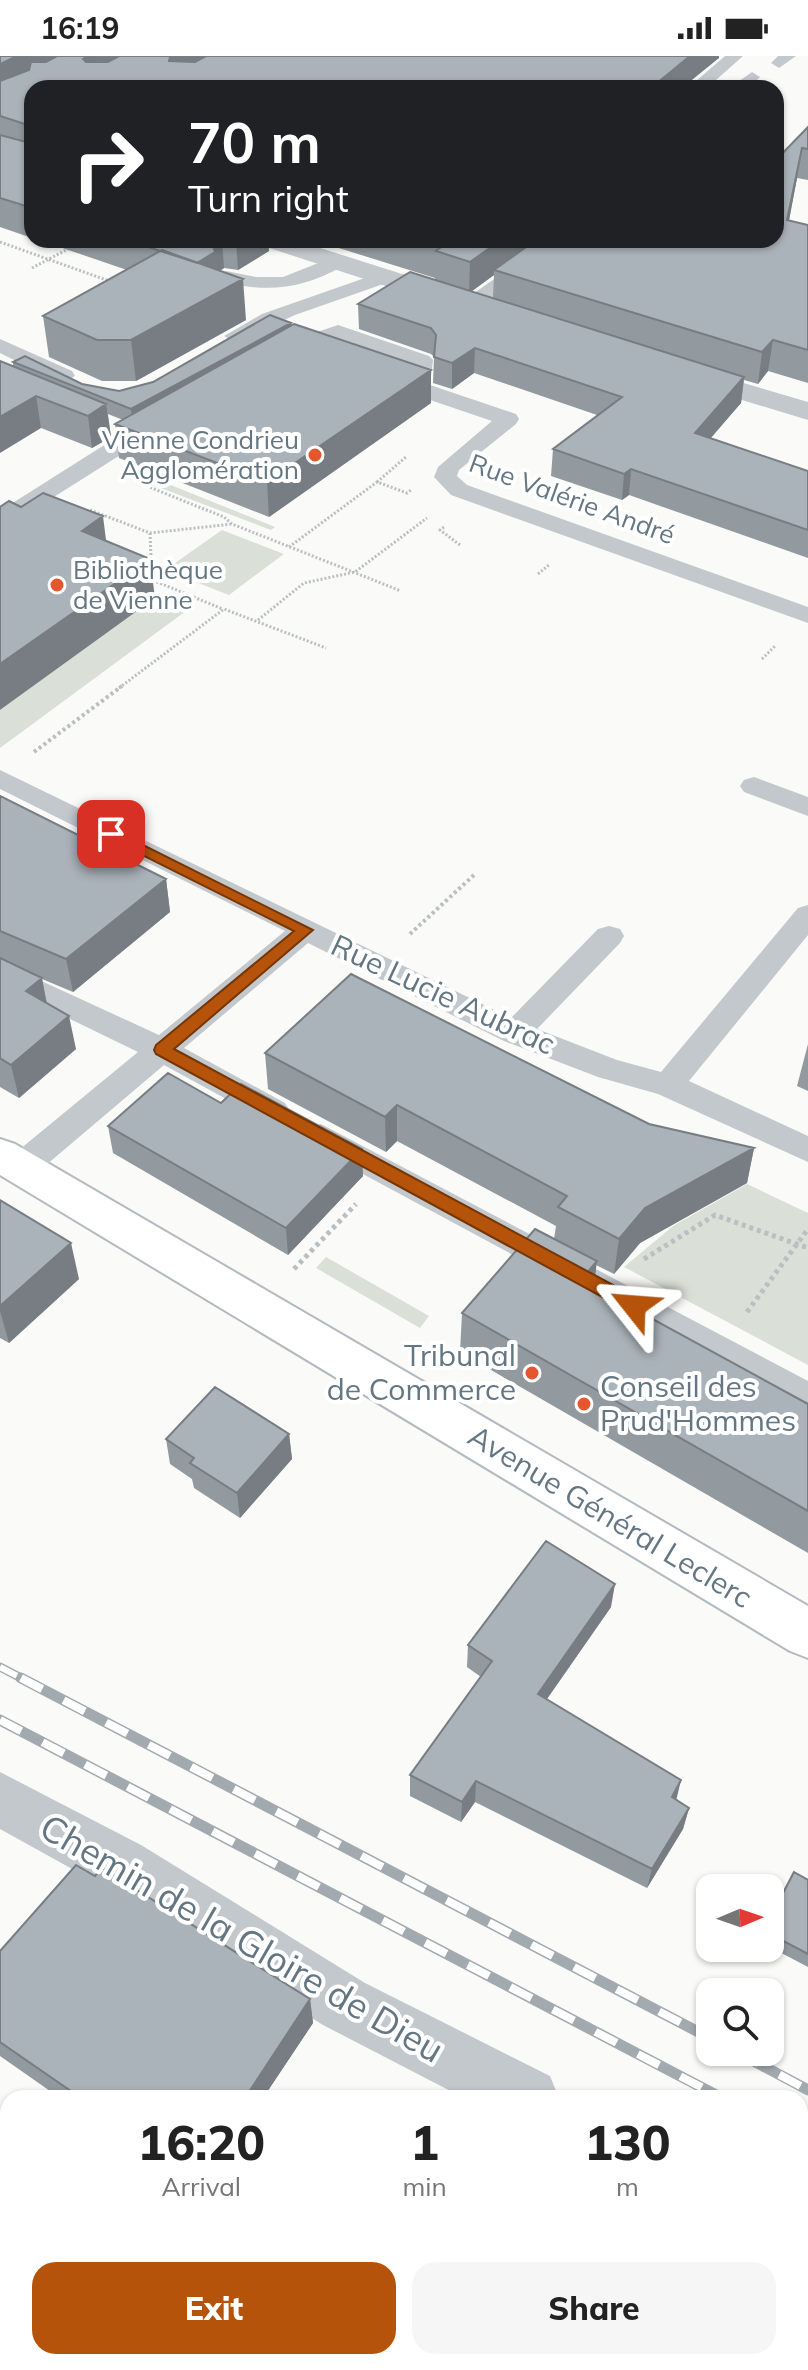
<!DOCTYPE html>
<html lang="en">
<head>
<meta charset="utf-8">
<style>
  body { margin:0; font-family:Mulish,sans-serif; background:#f6f6f6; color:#222; height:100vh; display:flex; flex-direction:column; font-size:30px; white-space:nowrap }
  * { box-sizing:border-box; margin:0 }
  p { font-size:26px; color:#767676 }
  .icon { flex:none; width:44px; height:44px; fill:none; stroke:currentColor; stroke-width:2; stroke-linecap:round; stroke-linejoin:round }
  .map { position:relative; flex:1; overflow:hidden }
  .side { position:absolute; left:0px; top:2034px; width:808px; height:280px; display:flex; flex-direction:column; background:#fff; border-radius:24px 24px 0 0; box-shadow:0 2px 6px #0004 }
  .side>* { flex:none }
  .top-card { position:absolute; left:24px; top:24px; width:760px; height:168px; border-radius:24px; box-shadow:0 2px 6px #0004; background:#202124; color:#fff; overflow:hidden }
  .needle { width:52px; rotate:88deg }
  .buttons { position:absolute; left:696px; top:1818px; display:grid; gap:16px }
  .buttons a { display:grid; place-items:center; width:88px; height:88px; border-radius:16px; background:#fff; box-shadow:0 2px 6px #0004; font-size:40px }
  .pin { position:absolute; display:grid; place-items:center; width:68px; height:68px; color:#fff; margin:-34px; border-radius:16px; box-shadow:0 4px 12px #0006 }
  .me { position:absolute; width:88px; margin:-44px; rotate:298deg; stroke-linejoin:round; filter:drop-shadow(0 0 6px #0008) }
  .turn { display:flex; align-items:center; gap:28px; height:168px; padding:0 32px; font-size:36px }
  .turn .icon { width:104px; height:104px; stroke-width:2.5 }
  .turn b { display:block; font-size:56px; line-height:68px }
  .eta { display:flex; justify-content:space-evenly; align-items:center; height:136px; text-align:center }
  .eta b { font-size:48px; font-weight:800; line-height:56px }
  .action { display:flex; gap:16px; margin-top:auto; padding:16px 32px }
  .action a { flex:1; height:92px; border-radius:24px; background:#b45309; color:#fff; font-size:32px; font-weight:800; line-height:92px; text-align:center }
  .action a+a { background:#f6f6f6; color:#222 }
  .status { display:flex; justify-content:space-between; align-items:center; height:56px; padding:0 40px; background:#fff; direction:ltr }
  .status svg { height:22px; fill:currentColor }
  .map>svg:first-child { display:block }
  .green { fill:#dadfd7 }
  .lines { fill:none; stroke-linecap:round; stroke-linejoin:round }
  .secondary-casing { stroke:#b3babf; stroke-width:4 }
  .path-far3 { stroke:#bbbfc2; stroke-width:3; stroke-dasharray:2 2; stroke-linecap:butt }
  .path-far2 { stroke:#bbbfc2; stroke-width:4; stroke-dasharray:3 3; stroke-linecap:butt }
  .path-far1 { stroke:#bbbfc2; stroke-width:5; stroke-dasharray:4 4; stroke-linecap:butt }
  .path { stroke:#bbbfc2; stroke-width:7; stroke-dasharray:5 5; stroke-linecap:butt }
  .lane { fill:#c3c8cc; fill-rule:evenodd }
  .street { fill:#c3c8cc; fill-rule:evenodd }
  .secondary { fill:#fff; fill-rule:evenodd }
  .rail-far1-casing { stroke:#a2aab0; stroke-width:9 }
  .rail-casing { stroke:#a2aab0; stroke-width:11 }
  .rail-far1 { stroke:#fff; stroke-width:6; stroke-dasharray:19; stroke-linecap:butt }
  .rail { stroke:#fff; stroke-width:8; stroke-dasharray:24; stroke-linecap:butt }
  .wall { fill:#929a9f; fill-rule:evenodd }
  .shaded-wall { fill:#777d82 }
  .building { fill:#aab3b9; stroke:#777d82; stroke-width:2 }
  .route { fill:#b45309; stroke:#753606; stroke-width:2 }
  .poi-dot { fill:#e4572e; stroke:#fff; stroke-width:3 }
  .labels { text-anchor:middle; stroke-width:8; stroke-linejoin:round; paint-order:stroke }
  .far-poi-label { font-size:26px; fill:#657683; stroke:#fff; text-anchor:end }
  .far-street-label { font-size:26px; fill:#657683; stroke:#fff }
  .street-label { font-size:30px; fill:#657683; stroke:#fff }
  .poi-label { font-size:30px; fill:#657683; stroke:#fff; text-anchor:end }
  .near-street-label { font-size:36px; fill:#657683; stroke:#fff }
</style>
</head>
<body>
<div class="status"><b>16:19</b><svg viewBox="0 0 49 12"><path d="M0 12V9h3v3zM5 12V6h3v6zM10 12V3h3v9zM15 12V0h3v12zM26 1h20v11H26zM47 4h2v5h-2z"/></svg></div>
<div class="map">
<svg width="808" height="2314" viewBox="0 0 808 2314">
  <rect width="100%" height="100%" fill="#fafaf8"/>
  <path class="green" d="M126 411 275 471 271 474 119 416Z
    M222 474 284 498 229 539 165 514Z
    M155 542 186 555 0 692V654Z
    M747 1128 808 1157V1309L624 1211 673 1170Z
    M326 1201 429 1260 420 1272 316 1212Z"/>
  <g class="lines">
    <g class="secondary-casing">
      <path id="secondary" d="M0 1083 15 1088 808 1550V1602L790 1595 0 1119Z"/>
    </g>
    <path class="path-far3" d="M0 186 112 226
      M32 212 85 184
      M377 426 406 401
      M139 427 224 461 232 468 401 535
      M90 454 150 477 232 468
      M444 471 440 474 460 489
      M150 477 152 524 223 553
      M289 491 377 426 407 437 411 434
      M538 518 550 508
      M258 564 304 527 355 516 427 462
      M762 603 775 590
      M119 632 224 553 326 592"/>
    <path class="path-far2" d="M34 696 122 630
      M410 878 474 819"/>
    <path class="path-far1" d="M644 1203 715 1159 808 1192
      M294 1213 356 1148
      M747 1256 808 1173"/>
    <path class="path" d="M0 2139 8 2145"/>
    <path class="lane" d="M725 0H743L707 32H688Z
      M778 0H796L779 12 771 7Z
      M752 16 760 21 749 32H729Z
      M549 184H572L477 253H463L460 249 463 245Z
      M336 200 346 206 343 210C301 234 265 237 219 225L216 221 226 215 256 221H283Z
      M382 216 392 222 389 226 295 259 241 284 234 286 224 280 262 258Z
      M338 269 429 300 433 304 430 329 516 358 519 363 516 368 459 414 457 420 467 429 808 551V567L451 439 434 421 438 411 492 365 380 327 377 322 380 317 388 316 409 322 411 307 338 282 285 299 274 293 278 289Z
      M0 283 72 315 75 320 64 326 56 325 0 297Z
      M155 360 163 362 166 367 163 372 8 470 0 472V455L147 362Z
      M0 714 511 962 598 873 609 870 620 873 624 880 620 887 537 973 617 1004 661 1016 798 852 808 849V879L689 1025 808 1080V1106L658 1038 598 1021 504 985 308 887 184 992 285 1047 290 1055 285 1063 274 1067 263 1063 164 1009 32 1121 20 1125 8 1121 3 1112 8 1103 138 996 0 929V906L159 979 285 875 0 733Z
      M754 721 808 741V760L744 736 740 730 744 724Z
      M321 1068 808 1325V1358L309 1089 305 1080 309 1071Z"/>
    <path class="street" d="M256 184H295L462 237 466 243 462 249H444L260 189Z
      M686 310 808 346V364L676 324 672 318 676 312Z
      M0 1716 141 1789 365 1927 550 2020 559 2042H464L323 1969 101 1829 0 1773Z
      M800 2158 808 2161V2285H800Z
      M244 2306H310V2314H244Z"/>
    <use href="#secondary" class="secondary"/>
    <g class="rail-far1-casing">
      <path id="rail-far1" d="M0 1611 25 1624"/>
    </g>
    <g class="rail-casing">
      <path id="rail" d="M21 1622 710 1982
        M0 1664 722 2042
        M737 1996 808 2034
        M800 2083 808 2087"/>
    </g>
    <use href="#rail-far1" class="rail-far1"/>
    <use href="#rail" class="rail"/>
  </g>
  <path class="wall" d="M0 0H719V2L32 32V182L0 171Z
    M808 71V124L797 122 789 165 808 169V327L768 315 758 328 744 324 741 347 710 382 808 415V502L629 439 622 444 551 420 553 393 597 359 474 317 452 333 433 327 434 301 431 298 359 273 358 248 435 224V222L313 184H776ZM494 219 493 242 471 236Z
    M39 184H268L269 195 238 214 224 212 220 215 246 264 136 325H102L49 301 43 260 127 214Z
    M291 267 292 269 431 314V347L269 461 119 402 115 368 123 364 108 358 111 381 92 392 41 372 13 311V306L82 328 119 335 153 326Z
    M0 740 166 823 170 856 73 936 42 923 47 947 76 993 19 1042 0 1031Z
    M808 988V1035L797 1030Z
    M265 997 649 1068 754 1092 747 1127 640 1187 614 1218 596 1209 594 1231 808 1348V1497L460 1296 462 1257 554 1183 556 1170 397 1085 386 1096 268 1033Z
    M221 1047 363 1120 288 1199 113 1097 108 1070Z
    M0 1144 79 1223 9 1287 0 1282Z
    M289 1378 292 1403 240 1462 194 1432 192 1423 170 1408 166 1383Z
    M611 1551 547 1643 676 1744 689 1752 683 1773 647 1832 475 1746 461 1766 410 1740V1719L481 1621 467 1611 468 1589Z
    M95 1820 310 1943 313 1967 263 2042H60L0 2000V1895Z
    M808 1824V1911L770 1891V1862Z"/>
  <path class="shaded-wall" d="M17 0H80L0 39V8Z
    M88 0H138L86 31 83 3Z
    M172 0H223L172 32 169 5 170 1Z
    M690 0H719V2L682 32H651Z
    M802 92 797 122 783 195 787 164Z
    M218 184H222L224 212 216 217 196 207 212 187Z
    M236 184H268L269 195 238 214Z
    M501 184H544L494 214V219L469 237 470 206Z
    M243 223 246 264 136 325 131 284Z
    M291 267 292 281 133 368 131 353Z
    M773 284 768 315 758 328 762 296Z
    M475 292 474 317 452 333V307Z
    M431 314V347L269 461 267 426Z
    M744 321 741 347 692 404 695 377Z
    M36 340 41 372 0 397V361Z
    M106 348 111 381 92 392 88 360Z
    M631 413 629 439 622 444 624 418Z
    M103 460 108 500 82 475Z
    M150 503 155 542 0 654V608Z
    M166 823 170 856 73 936 66 903Z
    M42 922 48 956 26 935Z
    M69 960 76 993 19 1042 11 1009Z
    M397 1049V1085L386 1096 385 1061Z
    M754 1092 747 1127 640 1187 614 1218 619 1183 645 1152Z
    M362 1093 363 1120 288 1199 286 1172Z
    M71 1187 79 1223 9 1287 0 1255V1250Z
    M597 1205 592 1244 581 1224Z
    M289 1378 292 1403 240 1462 237 1437Z
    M615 1528 611 1551 535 1660 538 1638Z
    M681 1724 676 1745 672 1741Z
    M476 1725 475 1746 461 1766 462 1746Z
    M689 1752 683 1773 647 1832 652 1813Z
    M310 1943 313 1967 263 2042H245Z"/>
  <path class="building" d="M0 0H17L0 8Z
    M57 0H88L83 3 86 6H108L119 0H172L170 1 169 5 195 6 206 0H690L651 32H32V152L0 142V79L30 87 31 70 0 60V25L29 14 31 6H46Z
    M808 71V93L802 92 787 164 808 169V294L773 284 762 296 494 214 536 184H776V104Z
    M127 184H218L212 187 215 196 197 207Z
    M413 184H501L470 206 436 195 440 192Z
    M162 194 243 223 131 284H97L43 260Z
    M410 216 744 321 695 377 808 415V474L631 413 624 418 553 393 622 341 475 292 452 307 434 301 436 279 431 272 358 248Z
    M270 259 291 267 131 353 13 306 25 300 82 328 119 335 153 326Z
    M294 268 431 314 267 426 115 368Z
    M0 305 106 348 88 360 36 340 0 361Z
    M43 437 103 460 82 475 150 503 0 608V451L9 445 21 451Z
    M0 740 166 823 66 903 0 875Z
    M0 902 42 922 26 935 69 960 11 1009 0 1002Z
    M351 918 649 1068 754 1092 645 1152 619 1183 558 1151 567 1140 397 1049 385 1061 265 997Z
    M168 1017 221 1047 241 1028 362 1093 286 1172 108 1070Z
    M0 1144 71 1187 0 1250Z
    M535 1173 597 1205 581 1224 808 1348V1455L462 1257Z
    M215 1331 289 1378 237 1437 190 1407 194 1402 166 1383Z
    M546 1485 615 1528 538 1638 681 1724 672 1741 689 1752 652 1813 476 1725 462 1746 410 1719 492 1605 468 1589Z
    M76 1809 95 1820 102 1812 310 1943 245 2042H81L0 1986V1895Z
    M794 1816 808 1824V1898L770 1878V1862Z"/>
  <path class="route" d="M111 773 313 874 174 993 641 1244 644 1250 641 1255H628L156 998 154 994 156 989 294 875 106 781V774Z"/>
  <g class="poi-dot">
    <circle cx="315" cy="399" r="8"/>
    <circle cx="57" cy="529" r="8"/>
    <circle cx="532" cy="1317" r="8"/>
    <circle cx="584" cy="1348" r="8"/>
  </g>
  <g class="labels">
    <g class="far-poi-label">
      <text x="299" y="393">Vienne Condrieu<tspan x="299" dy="30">Agglomération</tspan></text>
      <text x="73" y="523" text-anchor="start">Bibliothèque<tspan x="73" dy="30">de Vienne</tspan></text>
    </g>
    <g class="far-street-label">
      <text transform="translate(572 443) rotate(20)" y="9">Rue Valérie André</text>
    </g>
    <g class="street-label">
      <text transform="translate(443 939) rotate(25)" y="10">Rue Lucie Aubrac</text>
      <text transform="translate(610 1461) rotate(31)" y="10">Avenue Général Leclerc</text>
    </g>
    <g class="poi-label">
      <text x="516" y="1310">Tribunal<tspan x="516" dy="34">de Commerce</tspan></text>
      <text x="600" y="1341" text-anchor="start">Conseil des<tspan x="600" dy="34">Prud'Hommes</tspan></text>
    </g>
    <g class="near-street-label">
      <text transform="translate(242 1882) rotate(30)" y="13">Chemin de la Gloire de Dieu</text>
    </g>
  </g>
</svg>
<div class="buttons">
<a><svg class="needle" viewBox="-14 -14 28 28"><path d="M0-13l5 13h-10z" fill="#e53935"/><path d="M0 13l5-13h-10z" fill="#767676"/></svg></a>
<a><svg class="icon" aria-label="search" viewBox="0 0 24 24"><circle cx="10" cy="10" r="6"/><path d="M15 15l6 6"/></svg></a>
</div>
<div class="pin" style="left:111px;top:778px;background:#d93025"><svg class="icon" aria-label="arrive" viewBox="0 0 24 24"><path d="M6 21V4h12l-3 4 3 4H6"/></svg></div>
<svg class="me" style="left:634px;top:1250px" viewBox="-20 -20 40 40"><path d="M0-17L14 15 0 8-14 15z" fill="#b45309" stroke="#fff" stroke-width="4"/></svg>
<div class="top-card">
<div class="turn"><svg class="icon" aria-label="right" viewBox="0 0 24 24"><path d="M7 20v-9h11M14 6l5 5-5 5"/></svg><div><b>70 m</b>Turn right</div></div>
</div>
<section class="side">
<div class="eta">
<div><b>16:20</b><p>Arrival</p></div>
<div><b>1</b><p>min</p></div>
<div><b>130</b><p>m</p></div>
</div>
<div class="action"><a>Exit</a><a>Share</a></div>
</section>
</div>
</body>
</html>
